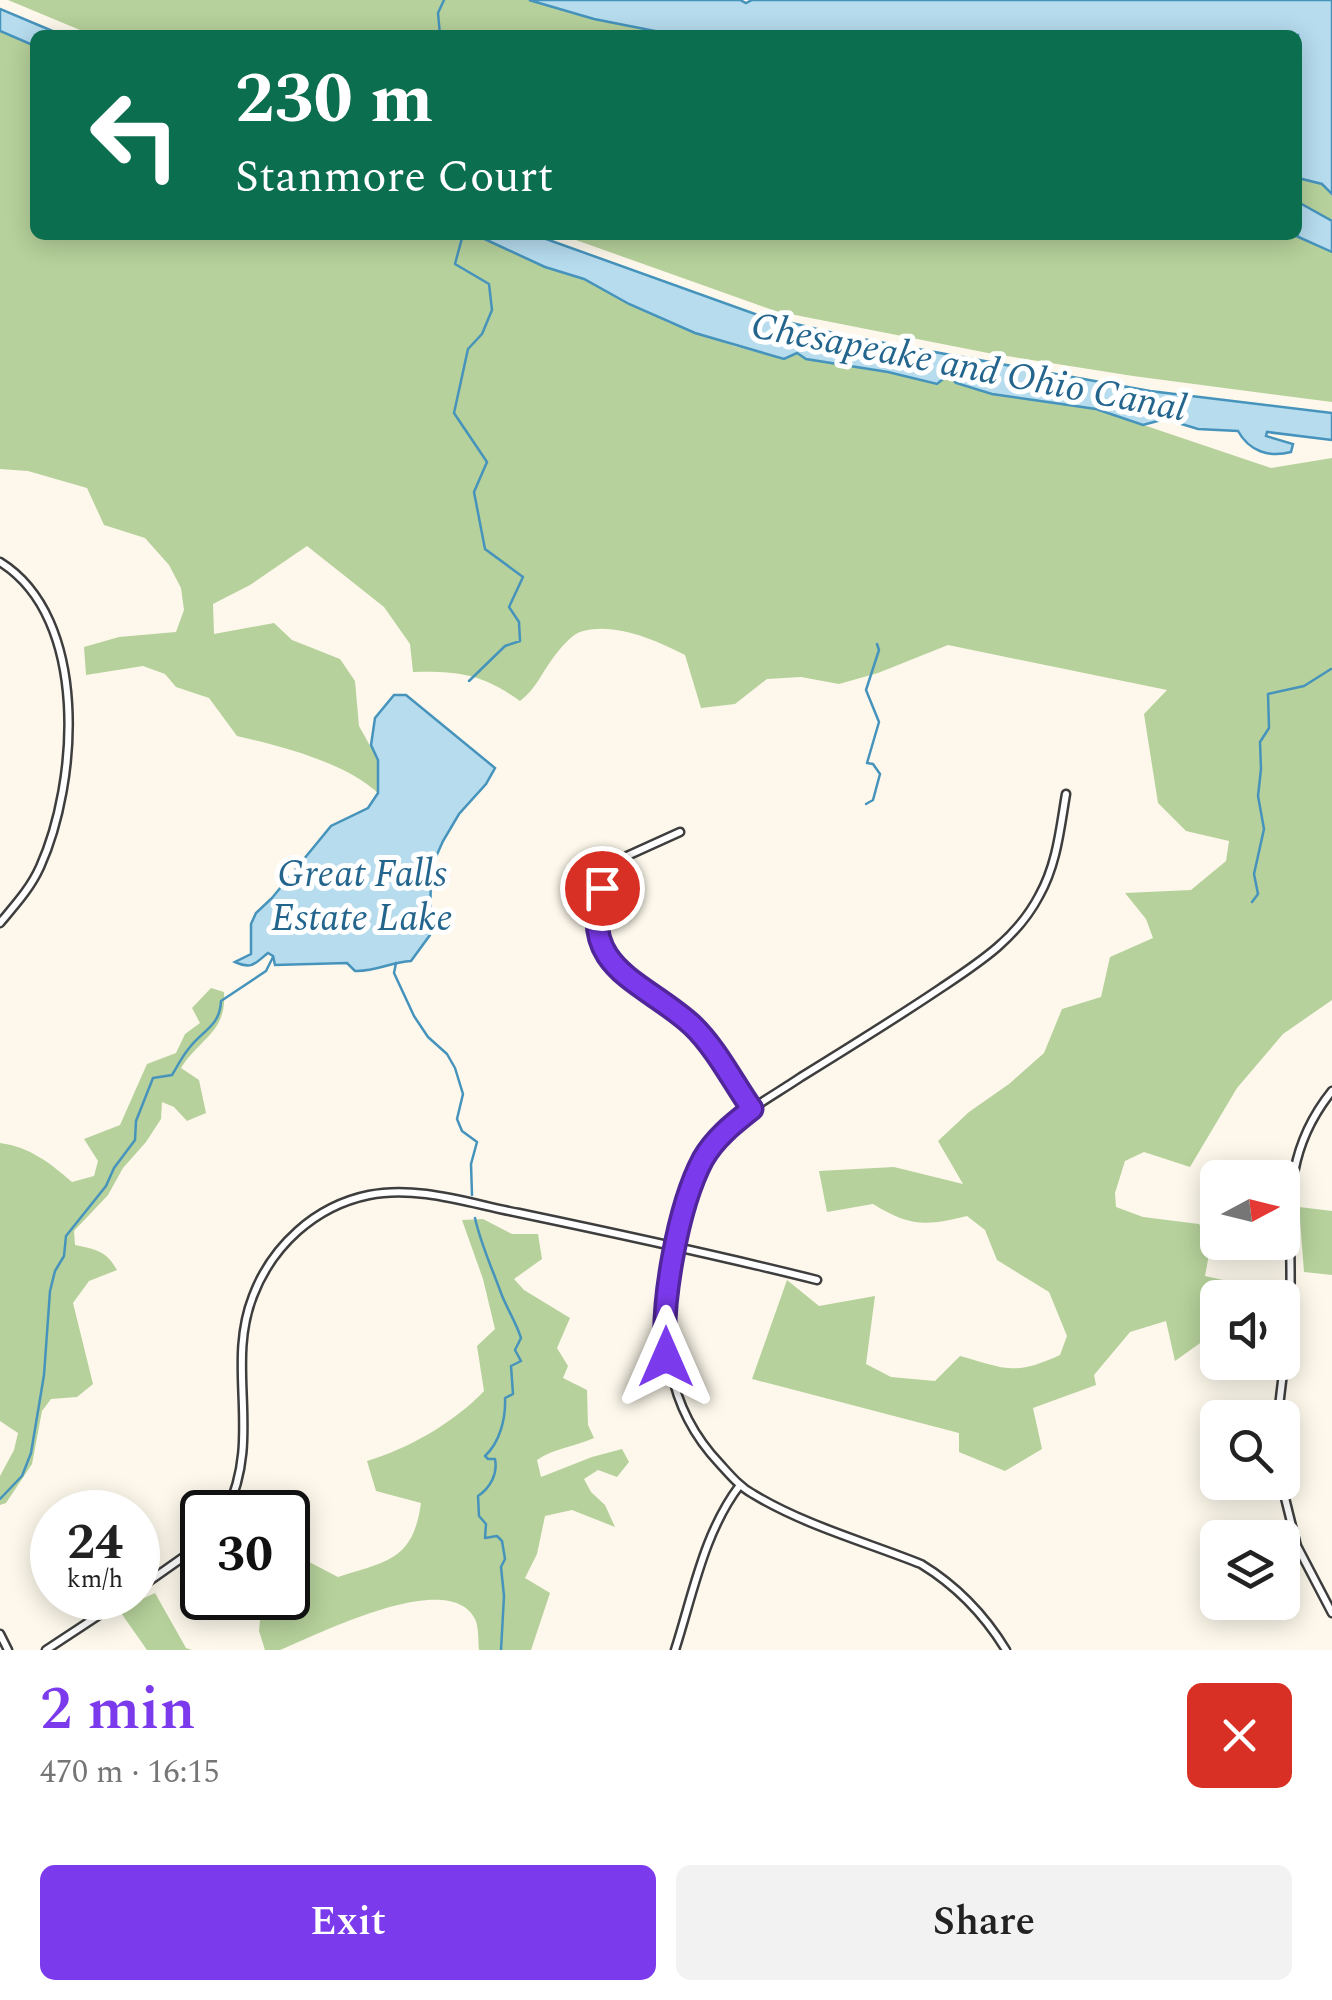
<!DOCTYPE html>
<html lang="en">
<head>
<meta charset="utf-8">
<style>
  body { margin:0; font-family:Spectral,serif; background:#f2f2f2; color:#222; height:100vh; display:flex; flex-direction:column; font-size:38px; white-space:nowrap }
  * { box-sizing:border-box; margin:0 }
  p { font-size:32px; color:#767676 }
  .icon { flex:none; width:55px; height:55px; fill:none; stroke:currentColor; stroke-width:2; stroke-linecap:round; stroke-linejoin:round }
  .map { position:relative; height:1650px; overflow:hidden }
  .details { display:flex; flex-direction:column; background:#fff; flex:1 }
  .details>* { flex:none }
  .guide { position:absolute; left:30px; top:30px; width:1272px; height:210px; border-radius:15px; box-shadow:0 5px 25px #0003; background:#0b6e4f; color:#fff; overflow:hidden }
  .needle { width:65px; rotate:83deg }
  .buttons { position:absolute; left:1200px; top:1160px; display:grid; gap:20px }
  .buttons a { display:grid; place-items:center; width:100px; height:100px; border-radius:15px; background:#fff; box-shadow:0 5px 25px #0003; font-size:50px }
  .speed { position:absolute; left:30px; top:1490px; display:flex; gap:20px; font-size:50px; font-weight:700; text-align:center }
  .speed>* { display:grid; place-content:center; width:130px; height:130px; border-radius:50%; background:#fff; box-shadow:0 5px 25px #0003; line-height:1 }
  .speed small { font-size:25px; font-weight:400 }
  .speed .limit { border:5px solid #111; border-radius:15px; background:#fff; color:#111 }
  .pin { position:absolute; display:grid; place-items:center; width:85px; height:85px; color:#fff; margin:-42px; border:5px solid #fff; border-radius:50%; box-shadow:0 2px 10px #0007 }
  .me { position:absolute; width:110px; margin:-55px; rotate:0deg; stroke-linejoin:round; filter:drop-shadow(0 0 8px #0008) }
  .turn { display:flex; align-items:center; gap:35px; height:210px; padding:0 40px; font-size:45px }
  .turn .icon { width:130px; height:130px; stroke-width:2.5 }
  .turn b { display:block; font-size:70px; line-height:85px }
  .round { display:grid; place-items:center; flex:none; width:105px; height:105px; border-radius:15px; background:#f2f2f2 }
  .summary { display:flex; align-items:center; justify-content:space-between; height:170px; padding:0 40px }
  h1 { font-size:60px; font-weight:600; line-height:75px; color:#7c3aed }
  .action { display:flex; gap:20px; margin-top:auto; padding:20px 40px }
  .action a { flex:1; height:115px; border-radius:15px; background:#7c3aed; color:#fff; font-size:40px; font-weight:600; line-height:115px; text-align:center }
  .action a+a { background:#f2f2f2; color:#222 }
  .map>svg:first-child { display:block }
  .forest { fill:#b6d19b }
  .water { fill:#b6dcee; stroke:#4693bc; stroke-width:2.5 }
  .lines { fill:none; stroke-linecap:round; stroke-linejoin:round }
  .stream { stroke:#4693bc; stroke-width:2.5 }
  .street-casing { stroke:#3e3e3e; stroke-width:11 }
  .street { stroke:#fff; stroke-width:6 }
  .route-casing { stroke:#51269a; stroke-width:25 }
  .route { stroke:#7c3aed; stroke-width:18 }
  .labels { text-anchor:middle; stroke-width:10; stroke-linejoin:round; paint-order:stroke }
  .water-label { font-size:38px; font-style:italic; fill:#24658d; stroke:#fff }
</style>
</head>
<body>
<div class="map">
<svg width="1332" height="1650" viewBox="0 0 1332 1650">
  <rect width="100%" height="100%" fill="#fdf8eb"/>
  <path class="forest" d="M8 0H529L594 19 675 35H92Z
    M0 31 35 46V235H476L545 267 584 279 669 323 734 346 784 359 796 353 806 359 888 372 936 384 948 375 992 394 1096 409 1271 468 1332 458V1000L1283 1034 1237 1088 1190 1167 1144 1152 1125 1161 1115 1193 1116 1207 1143 1217 1199 1224 1211 1243 1205 1276 1241 1284 1279 1280 1277 1297 1218 1298 1217 1331 1175 1361 1166 1321 1130 1332 1094 1375 1096 1385 1033 1408 1042 1449 1005 1471 959 1452V1433L752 1379 787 1280 819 1306 875 1296 866 1364 891 1377 935 1381 960 1356C1007 1369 1014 1376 1060 1355L1067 1336 1049 1292 997 1260 985 1230 967 1216C926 1226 910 1227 873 1204L827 1212 819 1171 894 1167 963 1184 938 1141 969 1112 1009 1084 1044 1053 1062 1009 1101 997 1110 957 1153 938 1146 919 1125 893 1191 890 1226 861 1229 841 1186 831 1158 803 1144 714 1167 690 948 645 878 673 839 684 801 677 767 679 735 704 701 708 685 655C656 640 613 621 580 632 571 635 559 650 553 658 541 674 536 689 520 701 482 674 459 671 413 672L410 644 384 607 307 546 250 585 213 604 214 634 274 623 292 640 340 659 355 681 359 726 378 760V793C344 762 281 746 237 736L209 698 176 687 165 674 143 666 86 675 84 647 119 637 176 632 184 610 181 588 169 565 145 538 104 525 87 488 28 471 0 469Z
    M1298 178 1322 184 1332 194V221L1298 202Z
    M562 235H1294L1332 252V402L1133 376 988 353 775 311Z
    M211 988 224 992C227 1032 200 1038 181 1068L199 1080 206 1113 187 1121 174 1107 162 1102 161 1119 146 1142 123 1168 108 1195 74 1231 75 1245C95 1249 107 1251 117 1270L89 1281 73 1303 93 1384 77 1397 51 1399 42 1411 32 1464 6 1503 0 1505V1476L14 1450 18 1433 0 1421V1143C30 1147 50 1163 72 1182L94 1176 98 1161 84 1139 120 1125 147 1064 176 1053 185 1034 200 1023 192 1008Z
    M1299 1207 1332 1211V1275L1304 1272Z
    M483 1219 512 1234H538L542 1259 514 1279 524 1290 570 1318 557 1348 568 1366 563 1378 587 1390 588 1425 594 1438C574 1447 554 1448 537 1460L541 1477 592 1457 622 1449 629 1462 617 1477 598 1470 584 1479 591 1492 605 1505 615 1527 572 1510 545 1516 537 1554 525 1578 550 1593 531 1650H479C478 1641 479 1627 475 1619 449 1567 317 1635 280 1650H265L259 1631 262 1598H288V1551L338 1577C387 1561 413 1561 421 1503L376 1491 367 1461C408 1449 455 1422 484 1391L477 1346 495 1329 483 1279 462 1220Z
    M155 1593 186 1648 192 1650H147L119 1610Z"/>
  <path class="water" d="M529 0H740L746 3 752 0H1332V194L1322 184 1298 178V35H675L594 19Z
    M0 9 62 35H35V46L0 31Z
    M1298 202 1332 221V252L1294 235H1298Z
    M476 235H535L755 314 846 336 1150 391 1332 413V440L1267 432 1266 436 1293 444 1291 452C1269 458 1249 451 1238 431L1198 429 1165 419 1143 425 1096 409 992 394 956 383 948 375 937 384 888 372 806 359 797 353 784 359 695 333 629 304 584 279 545 267Z
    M394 695H406L495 768 486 784 459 814 443 841 431 868 430 935 411 961C391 962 375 972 355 971L347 963 275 965 273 956 268 953C255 963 253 970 235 962L251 954V924L256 913 272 898 331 826 368 808 378 793V760L371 745 375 718Z"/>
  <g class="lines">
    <path class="stream" d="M440 35 438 13 444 0
      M462 238 455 264 489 284 492 310 482 334 468 349 454 413 487 462 474 492 485 549 523 577 509 607 519 622 520 641 505 646 469 681
      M866 804 873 800 880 774 873 764 867 763 879 722 866 690 879 650 877 644
      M1252 902 1258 894 1254 874 1264 829 1258 796 1261 769 1260 742 1269 728 1268 694 1304 686 1331 669
      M396 963 394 973 414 1016 428 1037 447 1054 455 1068 463 1094 457 1119 462 1131 477 1142 471 1164 472 1195
      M475 1218C481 1245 492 1268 501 1293 507 1309 516 1322 521 1338L515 1350 521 1361 511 1366 513 1394 505 1398C506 1418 500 1442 485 1456L488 1459H495C498 1474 490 1488 478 1496L479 1516 486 1524 485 1538 497 1536 502 1541 505 1559 501 1567 504 1596 501 1650
      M0 1499 22 1476 31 1453 44 1375 50 1291 55 1271 64 1256 66 1236 106 1186 114 1168 135 1140 136 1121 153 1078 172 1075C178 1065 183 1055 190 1047 203 1030 220 1026 221 1001L266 971 273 957"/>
    <g class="street-casing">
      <path id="street" d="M0 562C90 618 78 783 40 867 30 889 15 905 0 923
        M680 832 627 856 601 890 597 928 604 953 616 970 693 1026 751 1109
        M1278 1418C1281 1381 1288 1345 1290 1308 1294 1226 1275 1162 1332 1091
        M1281 1482 1297 1546 1332 1613
        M226 1512C263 1437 225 1367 253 1296 272 1246 315 1206 369 1195 418 1185 471 1204 519 1213 619 1234 718 1255 817 1280
        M138 1589 202 1544
        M0 1634 8 1650
        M46 1650 125 1598
        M675 1650C693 1594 704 1532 740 1485
        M1006 1650C984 1614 957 1586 921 1564 866 1542 804 1525 753 1494 740 1487 730 1475 720 1464 665 1406 659 1336 674 1260 683 1215 691 1162 727 1129 749 1108 776 1094 801 1077 848 1048 895 1019 941 988 980 962 1017 938 1039 896 1057 864 1060 829 1066 794"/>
    </g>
    <use href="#street" class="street"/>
  </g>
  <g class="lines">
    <g class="route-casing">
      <path id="route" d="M602 888C578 969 644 981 692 1025 716 1048 733 1082 752 1109 733 1124 715 1138 703 1159 678 1206 660 1305 666 1357"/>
    </g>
    <use href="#route" class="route"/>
  </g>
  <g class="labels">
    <g class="water-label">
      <text transform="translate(969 366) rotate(11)" y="13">Chesapeake and Ohio Canal</text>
      <text x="362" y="886">Great Falls<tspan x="362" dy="44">Estate Lake</tspan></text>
    </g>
  </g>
</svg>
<div class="buttons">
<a><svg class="needle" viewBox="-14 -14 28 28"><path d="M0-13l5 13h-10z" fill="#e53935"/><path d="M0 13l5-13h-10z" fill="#767676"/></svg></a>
<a><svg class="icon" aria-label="sound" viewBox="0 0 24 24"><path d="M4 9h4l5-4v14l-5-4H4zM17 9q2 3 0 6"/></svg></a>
<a><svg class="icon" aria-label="search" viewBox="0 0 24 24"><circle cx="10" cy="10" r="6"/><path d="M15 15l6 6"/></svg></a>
<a><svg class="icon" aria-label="layers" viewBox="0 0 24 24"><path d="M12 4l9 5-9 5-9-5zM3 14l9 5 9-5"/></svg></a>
</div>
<div class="speed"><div>24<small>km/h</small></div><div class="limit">30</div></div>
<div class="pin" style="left:602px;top:888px;background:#d93025"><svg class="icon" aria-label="arrive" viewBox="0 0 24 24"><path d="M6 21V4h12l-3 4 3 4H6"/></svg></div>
<svg class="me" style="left:666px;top:1357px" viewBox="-20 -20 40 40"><path d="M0-17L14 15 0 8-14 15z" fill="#7c3aed" stroke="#fff" stroke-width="4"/></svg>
<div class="guide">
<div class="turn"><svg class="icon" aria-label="left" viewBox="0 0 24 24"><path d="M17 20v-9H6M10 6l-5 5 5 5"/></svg><div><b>230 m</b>Stanmore Court</div></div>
</div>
</div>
<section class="details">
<div class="summary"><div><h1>2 min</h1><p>470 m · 16:15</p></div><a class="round" style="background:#d93025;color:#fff"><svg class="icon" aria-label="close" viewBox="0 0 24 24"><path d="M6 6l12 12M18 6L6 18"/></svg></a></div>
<div class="action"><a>Exit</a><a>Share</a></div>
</section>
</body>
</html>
